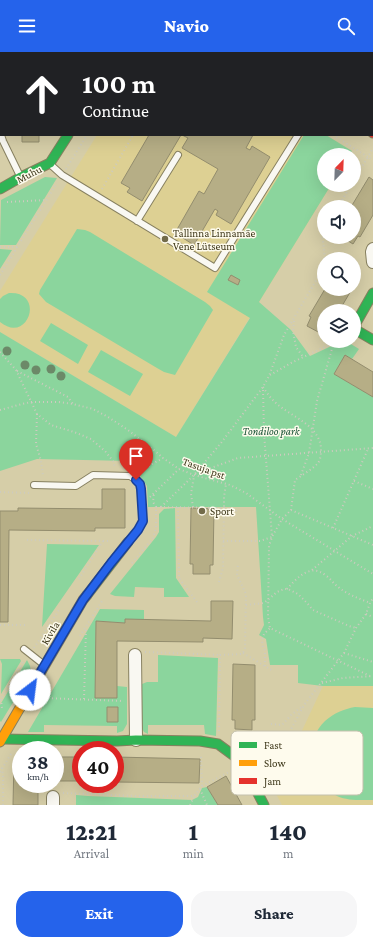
<!DOCTYPE html>
<html lang="en">
<head>
<meta charset="utf-8">
<style>
  body { margin:0; font-family:"Crimson Pro",serif; background:#f6f6f7; color:#1f2937; height:100vh; display:flex; flex-direction:column; font-size:15px; white-space:nowrap }
  * { box-sizing:border-box; margin:0 }
  p { font-size:13px; color:#747a83 }
  .icon { flex:none; width:22px; height:22px; fill:none; stroke:currentColor; stroke-width:2; stroke-linecap:round; stroke-linejoin:round }
  .map { position:relative; height:753px; overflow:hidden }
  .sheet { display:flex; flex-direction:column; background:#fff; flex:1 }
  .sheet>* { flex:none }
  .guide { position:absolute; left:0px; top:0px; width:373px; height:84px; box-shadow:0 4px 16px #0002; background:#202124; color:#fff; overflow:hidden }
  .needle { width:26px; rotate:23deg }
  .controls { position:absolute; left:317px; top:96px; display:grid; gap:8px }
  .controls a { display:grid; place-items:center; width:44px; height:44px; border-radius:50%; background:#fff; box-shadow:0 4px 16px #0002; font-size:20px }
  .speed { position:absolute; left:12px; top:689px; display:flex; gap:8px; font-size:20px; font-weight:700; text-align:center }
  .speed>* { display:grid; place-content:center; width:52px; height:52px; border-radius:50%; background:#fff; box-shadow:0 4px 16px #0002; line-height:1 }
  .speed small { font-size:10px; font-weight:400 }
  .speed .limit { border:6px solid #d22; background:#fff; color:#111 }
  .pin { position:absolute; display:grid; place-items:center; width:34px; height:34px; color:#fff; margin:-41px -17px; border-radius:50% 50% 50% 0; rotate:-45deg; box-shadow:0 0 4px #0007 }
  .pin .icon { rotate:45deg }
  .me { position:absolute; width:44px; margin:-22px; rotate:30deg; stroke-linejoin:round; filter:drop-shadow(0 0 3px #0008) }
  .turn { display:flex; align-items:center; gap:14px; height:84px; padding:0 16px; font-size:18px }
  .turn .icon { width:52px; height:52px; stroke-width:2.5 }
  .turn b { display:block; font-size:28px; line-height:34px }
  .eta { display:flex; justify-content:space-evenly; align-items:center; height:68px; text-align:center }
  .eta b { font-size:24px; font-weight:800; line-height:28px }
  .button { display:flex; gap:8px; margin-top:auto; padding:8px 16px }
  .button a { flex:1; height:46px; border-radius:16px; background:#2563eb; color:#fff; font-size:16px; font-weight:800; line-height:46px; text-align:center }
  .button a+a { background:#f6f6f7; color:#1f2937 }
  header { display:flex; justify-content:space-between; align-items:center; height:52px; padding:0 16px; background:#2563eb; color:#fff; font-size:18px; font-weight:800 }
  .map>svg:first-child { display:block }
  .built { fill:#ddd093 }
  .green { fill:#8bd59d }
  .building { fill:#b6ae86; stroke:#938d6e }
  .lines { fill:none; stroke-linecap:round; stroke-linejoin:round }
  .lane-casing { stroke:#878060; stroke-width:8 }
  .street-casing { stroke:#878060; stroke-width:14 }
  .fast-casing { stroke:#878060; stroke-width:11 }
  .slow-casing { stroke:#878060; stroke-width:11 }
  .jam-casing { stroke:#878060; stroke-width:11 }
  .path { stroke:#cdcbbf; stroke-width:2; stroke-dasharray:1 3; stroke-linecap:butt }
  .lane { stroke:#f9f8f2; stroke-width:6 }
  .street { stroke:#f9f8f2; stroke-width:12 }
  .fast { stroke:#30b455; stroke-width:9 }
  .slow { stroke:#ff9f0a; stroke-width:9 }
  .jam { stroke:#e5322d; stroke-width:9 }
  .tree { fill:#6c8968 }
  .route-casing { stroke:#184099; stroke-width:10 }
  .route { stroke:#2563eb; stroke-width:7 }
  .poi-dot { fill:#726b4a; stroke:#fefbed; stroke-width:1.5 }
  .labels { text-anchor:middle; stroke-width:3; stroke-linejoin:round; paint-order:stroke }
  .street-label { font-size:11px; fill:#3c3618; stroke:#fefbed }
  .poi-label { font-size:11px; fill:#3c3618; stroke:#fefbed; text-anchor:start }
  .park-label { font-size:11px; font-style:italic; fill:#165134; stroke:#fefbed }
  .key { fill:#fefbed; stroke:#c4c0ad; stroke-width:1 }
  .key-label { font-size:11px; fill:#3c3618 }
</style>
</head>
<body>
<header><svg class="icon" aria-label="menu" viewBox="0 0 24 24"><path d="M4 6h16M4 12h16M4 18h16"/></svg>Navio<svg class="icon" aria-label="search" viewBox="0 0 24 24"><circle cx="10" cy="10" r="6"/><path d="M15 15l6 6"/></svg></header>
<div class="map">
<svg width="373" height="753" viewBox="0 0 373 753">
  <rect width="100%" height="100%" fill="#d6cea8"/>
  <path class="built" d="M97 83H326L352 99 349 103H324V133H331L176 385 0 280V239Z
    M323 634H373V753H282L274 738Z"/>
  <path class="green" d="M304 83H326L352 99 349 103H324V133H331L259 250 291 278 310 304 342 289H346L359 297 352 307 345 303 334 322 373 345V634H323L298 631V613H270L266 587 259 583 264 573 263 565 256 455H148L147 434 130 409 37 407 0 419V280L176 385 250 266 207 240Z
    M45 125 57 126 16 193H0L1 148Z
    M77 177 85 178 90 180 205 250 210 254 213 258 175 323 164 320 157 316 46 250 39 242 40 238Z
    M0 197 12 198 0 217Z
    M9 241C46 239 28 293 0 270V247L3 244Z
    M51 271 88 293 78 312 40 289Z
    M101 298 143 322 130 344 88 320Z
    M175 456 176 526 189 545H164V536L135 535 134 545 115 544 110 542 156 485 159 480V462L164 457Z
    M47 492 99 493 42 575Z
    M100 557 144 558V568L125 567V571L96 569 95 645 117 646V634L127 635V672L123 679 117 681V674L44 673V680H28Z
    M158 603 218 606 216 684 205 682 204 673H148V682L144 680 141 675 140 637 142 632 147 630H158Z
    M0 607H20L21 609 1 642 2 612Z
    M27 608 30 614 31 621 1 670 0 669V653Z
    M355 655 373 656V748C361 748 348 749 337 744 309 730 302 691 325 669 334 661 344 657 355 655Z
    M207 735 218 753H76V743L88 744 192 748 198 745 202 736Z"/>
  <path class="building" d="M22 83H39V90H22Z
    M149 83H181L142 149 127 140 130 136 121 131Z
    M182 83H253L246 96 250 98 252 94 270 105 231 172 216 163 218 159 215 157 194 193 175 181 199 139 204 142 218 117 182 96 188 86Z
    M369 125 373 128V163L360 185 358 184 353 192 342 185H354V155H351Z
    M231 223 240 228 238 233 228 228Z
    M325 237H352L339 259H324V278L322 282 307 274 311 265 309 264Z
    M345 303 373 320V345L334 322Z
    M102 437H125V476H95V479L9 478 8 570H0V459H18V456L102 457Z
    M191 456 214 457 213 513H210V522H193V512H190Z
    M211 549H233L232 587 203 586V590L117 589V646H95L96 569 125 571V567L211 569Z
    M233 612 255 613V668H252V678L235 677V668H232Z
    M107 655H118V670H107Z
    M55 705H81V729H55Z
    M115 705 200 707 199 731 115 730Z
    M14 707H21V732H35V734H38V753H13Z
    M226 724 242 753H218L207 735Z"/>
  <g class="lines">
    <g class="lane-casing">
      <path id="lane" d="M1 83 3 89 20 124
        M51 113 62 123 215 216 298 83
        M137 169 178 103
        M34 433 76 434 93 423 130 424 136 428 140 432 141 437 143 469 138 478 128 489
        M24 597 43 612"/>
    </g>
    <g class="street-casing">
      <path id="street" d="M120 1 121 0
        M372 33 373 32
        M373 197 372 200 373 210
        M135 603 136 688
        M53 753V745"/>
    </g>
    <g class="fast-casing">
      <path id="fast" d="M239 0 241 1
        M0 137 21 125 50 111 68 83
        M373 241 356 271V278L373 288
        M87 543 128 490
        M2 687 117 689 136 688 200 689 218 692 241 709 264 753"/>
    </g>
    <g class="slow-casing">
      <path id="slow" d="M0 690 83 548 87 543"/>
    </g>
    <g class="jam-casing">
      <path id="jam" d="M372 80 373 81"/>
    </g>
    <path class="path" d="M25 0 26 1
      M139 0 140 1
      M201 0 202 1
      M278 0 279 1
      M55 1V0
      M100 1V0
      M372 56 373 57
      M333 83 368 105 373 96
      M66 117 87 83
      M354 127 368 105 373 108
      M102 137 133 83
      M7 150 47 148
      M338 155 351 133
      M324 178 322 181 325 207
      M0 195H17
      M0 223 57 131
      M294 269 293 279 296 295 303 305
      M0 300 16 318 37 362 51 373 74 380 91 387 105 399 113 409 115 415
      M17 319 68 345 73 352
      M270 323 291 311 337 289
      M263 335C267 341 271 347 277 352 292 365 319 373 321 396 321 401 321 407 318 411 313 417 302 423 295 428L291 458 282 467 272 485 269 494 268 565 270 576 370 624
      M0 358 22 352 31 350H59L73 352 93 357 108 365 128 378 155 399 163 406 179 417 194 423 230 433 246 441 282 467 373 522
      M37 362 36 392 41 409 43 424
      M138 420 163 406
      M195 422 238 406 373 396
      M301 423 309 401 317 349 334 290
      M354 429 373 437
      M0 440 30 441
      M150 445 179 417
      M156 455 224 456 238 459
      M161 455 194 423 221 391 263 335 269 324 284 283 324 215
      M178 455 179 526 197 550
      M193 455 191 442 194 424
      M291 458 373 493
      M333 476 368 397
      M27 488 110 489
      M223 489H260L272 485 264 381 263 336
      M132 511 153 486 156 476V455L153 450 154 440
      M312 518 352 484 373 474
      M79 527 103 489
      M219 530 223 516 224 456V445L226 432
      M287 537C297 526 310 511 325 523 330 526 333 531 337 534 346 542 358 546 370 551
      M246 553 264 551 277 540 284 537H288L298 542 307 551 313 558 349 574 356 576
      M366 562 373 565
      M0 573H25
      M80 584 102 549
      M34 596 59 558
      M145 600 220 603
      M243 601 273 619
      M344 601 373 610
      M265 614V598L263 596 262 588 264 582 270 576
      M322 631 343 626 373 624
      M44 646 124 649
      M1 647 2 657
      M84 647 86 577
      M0 649 24 608
      M271 672 282 673 291 663 303 654
      M219 679 220 603 241 602 243 601 245 597 246 542 237 523 238 511
      M2 716 3 724V753
      M0 720 11 702
      M265 726 304 653 344 601 356 576 366 562 370 551 373 546
      M202 734 231 719
      M200 737 207 753
      M63 741 136 744H194L202 734 201 704
      M190 753 194 745"/>
    <use href="#lane" class="lane"/>
    <use href="#street" class="street"/>
    <use href="#fast" class="fast"/>
    <use href="#slow" class="slow"/>
    <use href="#jam" class="jam"/>
  </g>
  <g class="tree">
    <circle cx="7" cy="299" r="4.5"/>
    <circle cx="25" cy="313" r="4.5"/>
    <circle cx="51" cy="317" r="4.5"/>
    <circle cx="36" cy="318" r="4.5"/>
    <circle cx="61" cy="324" r="4.5"/>
  </g>
  <g class="lines">
    <g class="route-casing">
      <path id="route" d="M30 638 83 548 111 511 138 478 143 469 141 437 140 432 136 428"/>
    </g>
    <use href="#route" class="route"/>
  </g>
  <g class="poi-dot">
    <circle cx="165" cy="187" r="4"/>
    <circle cx="202" cy="459" r="4"/>
  </g>
  <g class="labels">
    <g class="street-label">
      <text transform="translate(29 122) rotate(-27)" y="4">Muhu</text>
      <text transform="translate(204 416) rotate(20)" y="4">Tasuja pst</text>
      <text transform="translate(50 581) rotate(-59)" y="4">Kivila</text>
    </g>
    <g class="poi-label">
      <text x="173" y="185">Tallinna Linnamäe<tspan x="173" dy="13">Vene Lütseum</tspan></text>
      <text x="210" y="463">Sport</text>
    </g>
    <g class="park-label">
      <text x="271" y="383">Tondiloo park</text>
    </g>
  </g>
  <rect x="231" y="679" width="132" height="64" rx="6" class="key"/>
  <rect x="239" y="690" width="18" height="6" fill="#30b455"/>
  <rect x="239" y="708" width="18" height="6" fill="#ff9f0a"/>
  <rect x="239" y="726" width="18" height="6" fill="#e5322d"/>
  <g class="key-label">
    <text x="264" y="697">Fast</text>
    <text x="264" y="715">Slow</text>
    <text x="264" y="733">Jam</text>
  </g>
</svg>
<div class="controls">
<a><svg class="needle" viewBox="-14 -14 28 28"><path d="M0-13l5 13h-10z" fill="#e53935"/><path d="M0 13l5-13h-10z" fill="#747a83"/></svg></a>
<a><svg class="icon" aria-label="sound" viewBox="0 0 24 24"><path d="M4 9h4l5-4v14l-5-4H4zM17 9q2 3 0 6"/></svg></a>
<a><svg class="icon" aria-label="search" viewBox="0 0 24 24"><circle cx="10" cy="10" r="6"/><path d="M15 15l6 6"/></svg></a>
<a><svg class="icon" aria-label="layers" viewBox="0 0 24 24"><path d="M12 4l9 5-9 5-9-5zM3 14l9 5 9-5"/></svg></a>
</div>
<div class="speed"><div>38<small>km/h</small></div><div class="limit">40</div></div>
<div class="pin" style="left:136px;top:428px;background:#d93025"><svg class="icon" aria-label="arrive" viewBox="0 0 24 24"><path d="M6 21V4h12l-3 4 3 4H6"/></svg></div>
<svg class="me" style="left:30px;top:638px" viewBox="-20 -20 40 40"><circle r="19" fill="#fff"/><path d="M0-13L10 11 0 6-10 11z" fill="#2563eb"/></svg>
<div class="guide">
<div class="turn"><svg class="icon" aria-label="ahead" viewBox="0 0 24 24"><path d="M12 20V5M6 11l6-6 6 6"/></svg><div><b>100 m</b>Continue</div></div>
</div>
</div>
<section class="sheet">
<div class="eta">
<div><b>12:21</b><p>Arrival</p></div>
<div><b>1</b><p>min</p></div>
<div><b>140</b><p>m</p></div>
</div>
<div class="button"><a>Exit</a><a>Share</a></div>
</section>
</body>
</html>
